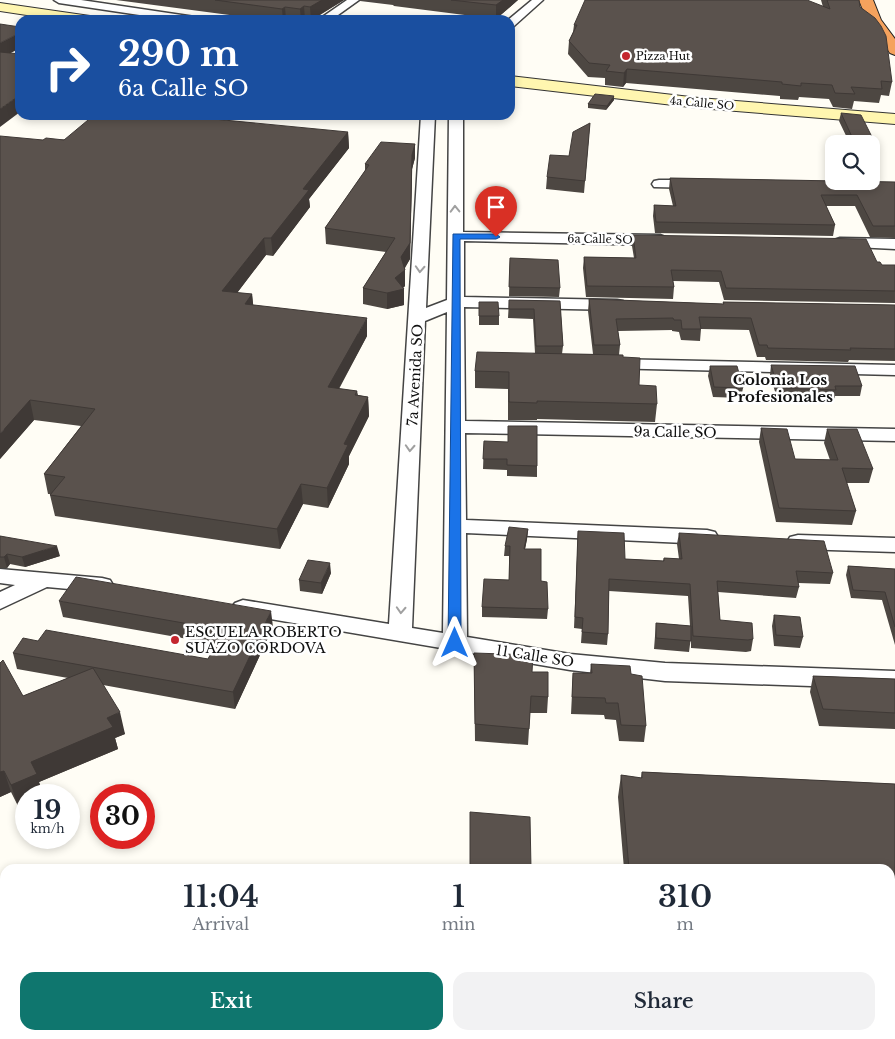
<!DOCTYPE html>
<html lang="en">
<head>
<meta charset="utf-8">
<style>
  body { margin:0; font-family:"Libre Baskerville",serif; background:#f2f2f3; color:#1f2937; height:100vh; display:flex; flex-direction:column; font-size:19px; white-space:nowrap }
  * { box-sizing:border-box; margin:0 }
  p { font-size:16px; color:#747a83 }
  .icon { flex:none; width:28px; height:28px; fill:none; stroke:currentColor; stroke-width:2; stroke-linecap:round; stroke-linejoin:round }
  .map { position:relative; flex:1; overflow:hidden }
  .sheet { position:absolute; left:0px; top:864px; width:895px; height:176px; display:flex; flex-direction:column; background:#fff; border-radius:15px 15px 0 0; box-shadow:0 2px 8px #0003 }
  .sheet>* { flex:none }
  .top-card { position:absolute; left:15px; top:15px; width:500px; height:105px; border-radius:15px; box-shadow:0 2px 8px #0003; background:#1a4fa0; color:#fff; overflow:hidden }
  .tools { position:absolute; left:825px; top:135px; display:grid; gap:10px }
  .tools a { display:grid; place-items:center; width:55px; height:55px; border-radius:10px; background:#fff; box-shadow:0 2px 8px #0003; font-size:25px }
  .speed { position:absolute; left:15px; top:784px; display:flex; gap:10px; font-size:25px; font-weight:700; text-align:center }
  .speed>* { display:grid; place-content:center; width:65px; height:65px; border-radius:50%; background:#fff; box-shadow:0 2px 8px #0003; line-height:1 }
  .speed small { font-size:12px; font-weight:400 }
  .speed .limit { border:8px solid #d22; background:#fff; color:#111 }
  .pin { position:absolute; display:grid; place-items:center; width:42px; height:42px; color:#fff; margin:-51px -21px; border-radius:50% 50% 50% 0; rotate:-45deg; box-shadow:0 0 5px #0007 }
  .pin .icon { rotate:45deg }
  .me { position:absolute; width:55px; margin:-28px; rotate:0deg; stroke-linejoin:round; filter:drop-shadow(0 0 4px #0008) }
  .turn { display:flex; align-items:center; gap:18px; height:105px; padding:0 20px; font-size:22px }
  .turn .icon { width:65px; height:65px; stroke-width:2.5 }
  .turn b { display:block; font-size:35px; line-height:42px }
  .eta { display:flex; justify-content:space-evenly; align-items:center; height:85px; text-align:center }
  .eta b { font-size:30px; font-weight:600; line-height:35px }
  .action { display:flex; gap:10px; margin-top:auto; padding:10px 20px }
  .action a { flex:1; height:58px; border-radius:15px; background:#0f766e; color:#fff; font-size:20px; font-weight:600; line-height:58px; text-align:center }
  .action a+a { background:#f2f2f3; color:#1f2937 }
  .map>svg:first-child { display:block }
  .lines { fill:none; stroke-linecap:round; stroke-linejoin:round }
  .street-casing { stroke:#444; stroke-width:3 }
  .secondary-casing { stroke:#333; stroke-width:2 }
  .highway-casing { stroke:#222; stroke-width:2 }
  .street { fill:#fff; fill-rule:evenodd }
  .secondary { fill:#fff6b0; fill-rule:evenodd }
  .highway { fill:#f5a25d; fill-rule:evenodd }
  .wall { fill:#4d4742 }
  .shaded-wall { fill:#3f3936 }
  .building { fill:#5a524d; stroke:#3f3936 }
  .oneway { stroke:#a0a0a0 }
  .route { fill:#1a73e8; stroke:#114b97 }
  .poi-dot { fill:#c4262e; stroke:#fff; stroke-width:2 }
  .labels { text-anchor:middle; stroke-width:5; stroke-linejoin:round; paint-order:stroke }
  .far-poi-label { font-size:11px; fill:#111; stroke:#fff; text-anchor:start }
  .far-street-label { font-size:11px; fill:#111; stroke:#fff }
  .street-label { font-size:14px; fill:#111; stroke:#fff }
  .poi-label { font-size:14px; fill:#111; stroke:#fff; text-anchor:start }
  .neighbourhood-label { font-size:15px; font-weight:bold; fill:#111; stroke:#fff }
</style>
</head>
<body>
<div class="map">
<svg width="895" height="1039" viewBox="0 0 895 1039">
  <rect width="100%" height="100%" fill="#fffdf5"/>
  <g class="lines">
    <g class="street-casing">
      <path id="street" d="M54 0H81L195 17 201 20H173L59 3Z
        M347 0H359L331 20H318Z
        M532 0H543L514 26 510 27V20H508Z
        M421 115H435L426 308 447 300 449 115H463V232L660 235 665 237 668 240 665 243 660 245 464 241V297L617 300 623 301 625 305 623 309 617 310 464 307 465 421 895 429V441L465 433 466 520 707 530 715 532 718 537 715 542 707 544 466 533 467 637 570 654 665 663 895 671V689L665 681 570 670 235 613 231 608 235 603 243 600 389 624ZM447 312 443 633 412 628 425 321Z
        M659 180H697L702 181 704 184 702 187 697 188 654 187 652 184 654 181Z
        M840 238 895 239V249L834 246 832 243 834 240Z
        M610 359 895 365V375L604 368 601 364 604 360Z
        M798 535 895 538V552L798 549 790 547 787 542 790 537Z
        M0 569 102 578 110 580 113 585 110 590 102 592 47 587 0 609V592L15 585 0 583Z"/>
    </g>
    <g class="secondary-casing">
      <path id="secondary" d="M0 3 90 16 95 17 97 20H60L0 11Z
        M510 76 699 98 895 114V124L699 108 510 86Z"/>
    </g>
    <g class="highway-casing">
      <path id="highway" d="M859 0H873L881 20 895 39V55L890 53 867 20Z"/>
    </g>
    <use href="#street" class="street"/>
    <use href="#secondary" class="secondary"/>
    <use href="#highway" class="highway"/>
  </g>
  <path class="wall" d="M116 0H344L312 20H267Z
    M360 0H518L496 19 394 6 393 5 360 1Z
    M821 0H859L860 7 892 82 889 96 881 95 879 103 854 101 852 109 833 107 829 99 799 97 798 100 780 99V96L626 83 623 87 605 85V78L588 77 568 54 569 41 573 32 574 25 823 7Z
    M614 100 606 110 588 108V104Z
    M841 113 873 139 871 148V144H850L839 121Z
    M590 123 584 193 546 189 547 177 569 156Z
    M348 132 349 148 309 199 310 207 273 256 266 255 237 293 252 294 253 305 367 336 339 389 357 391 358 395 368 397 369 416 349 456V464L328 508 303 504 280 549 55 516 50 495 51 494H48L44 474 81 426 34 420 0 459 43 140Z
    M415 144V158L412 169 410 259 405 268V286L403 288 404 289V305L387 309 363 304V288L386 252 326 244 325 228 365 171V164Z
    M670 178 895 182V238L870 237 855 206H826L835 225 833 236 655 233 653 216 654 205 673 206 669 189Z
    M633 235 877 262 882 265H895V303L724 300 719 282 673 281 674 287 673 299 586 297 583 268 584 257 634 258 632 246Z
    M510 258 560 288 559 297 509 296Z
    M589 299 723 304V302L895 305V361L849 360 848 362 766 360 765 357H757L749 330 701 329 700 341 681 340 679 332 672 331V330L618 331 620 345 619 355 623 357 639 385 657 404 655 422 537 419V420H508V389L475 388V371L535 353 533 319 508 318 509 300 560 301 563 346 562 354H593L588 311Z
    M479 302 499 316V325H479Z
    M771 365 862 386 860 396H835L834 400 777 398 770 375Z
    M710 366 743 388 741 398 713 397 708 376Z
    M761 428 795 459 830 460 824 443 827 429 873 469 869 483H846L856 511 852 525 776 522 759 442Z
    M484 441 537 466V477L507 476V470L483 469Z
    M528 529 527 539 525 549 541 581 548 609 547 619 482 617V607L509 580V556H504L505 546Z
    M578 531 625 559 663 561 664 558 679 559 677 544 679 533 833 573 830 584 798 583 799 587 796 598 718 592 720 620 753 639 751 651 746 652 691 648V637L689 652 654 649 656 623 690 626 688 596 609 591 608 634 607 645 581 643 582 629 574 628Z
    M0 536 60 556 25 567 10 564 7 568H0Z
    M848 566 895 569V645L882 600 851 598 846 575Z
    M331 573 322 594 300 591 299 580Z
    M59 601 273 627 235 709 103 685 125 734 115 738 118 749 39 782 43 795H26V803L18 806 11 792 0 797V663L23 696 68 678 17 669 13 653 38 641 208 659 216 644 63 617Z
    M774 615 803 637 800 648 774 646 772 626Z
    M474 653 532 672 548 697 547 713H530L528 745 475 741Z
    M591 664 631 674 646 726 644 742 619 741 616 720 605 719 604 715 571 714 573 673H590Z
    M813 676 895 679V729L819 726 810 692Z
    M642 772 895 784V942H890V869H624L618 797 621 775 641 778Z
    M640 1035H890L895 1039H641Z"/>
  <path class="shaded-wall" d="M322 0H344L311 20 310 7Z
    M503 0H518L496 19V5Z
    M304 6 305 20H301L300 9Z
    M285 7 286 20H283L282 9Z
    M20 33V48L0 59V43Z
    M627 69 626 83 623 87 624 73Z
    M20 95V112L0 127V109Z
    M614 96V100L606 110 607 106Z
    M348 132 349 148 309 199 310 207 273 256 271 238 303 189Z
    M415 144V158L412 169 410 259 402 272 405 270V286L401 289H404V305L387 309V293L395 278 401 257 412 155Z
    M264 238 266 255 224 310 222 291Z
    M252 294 254 312 245 304Z
    M367 318V336L329 406 328 387Z
    M368 397 369 416 349 456V464L328 508 327 488 344 444Z
    M30 400 34 420 0 459V434Z
    M301 484 303 504 280 549 277 529Z
    M528 529 527 539 523 559 524 549Z
    M57 546 60 556 25 567 22 557Z
    M7 554 10 564 7 568 4 557Z
    M330 563 331 573 322 594 321 583Z
    M271 611 273 627 235 709 233 692Z
    M120 712 125 734 115 738 118 749 39 782 43 795H26V803L18 806 11 785 31 762 107 718Z
    M4 771 11 792 0 797V772Z"/>
  <path class="building" d="M215 0H322L310 7 304 6 300 9 285 7 282 9Z
    M451 0H503L496 5Z
    M585 0H807L830 9 827 0H859L860 7 875 18 881 26 886 36 892 82 881 81 882 89 851 87 855 94 835 93 832 85 801 83V86L782 84V82L627 69 624 73 606 71 610 65 589 63 569 41 577 25H574Z
    M0 24 20 27V33L0 43Z
    M0 52 20 54V95L0 109Z
    M595 94 614 96 607 106 588 104Z
    M841 113 861 115 873 139H853Z
    M94 115H172L348 132 303 189 309 190 271 238H264L222 291 252 294 245 304 367 318 328 387 357 391 355 395 368 397 344 444 348 445 327 488 301 484 277 529 50 495 65 477 44 474 95 409 30 400 0 434V136L43 140 46 138 64 140Z
    M590 123 585 181 547 177 550 155 569 156 573 132Z
    M381 142 415 144 412 155 410 243 401 257 405 270 395 278 404 289 387 293 363 288 395 238 325 228 369 165 365 164Z
    M670 178 895 182V226H873L857 195H821L835 225 656 222 654 205 676 206Z
    M633 235 866 239 877 262H880L882 265H895V291L726 288 721 271 671 270 674 287 587 286 584 257 636 258Z
    M510 258 558 260 560 288 509 287Z
    M589 299 724 304 723 302 895 305V349L850 348 851 350 768 348 767 345H759L751 318 699 317 701 329H682L681 320H674L673 318 616 319 620 345H594Z
    M509 300 560 301 563 346H536L534 309H509Z
    M479 302H498L499 316H479Z
    M477 352 623 355V357L640 358 639 385 656 386 657 404 537 401V403L509 402V372L475 371Z
    M771 365 855 366 862 386H835L836 390 778 388Z
    M710 366H737L743 388 714 387Z
    M508 426H537V466L507 465V459H483L484 441 508 442Z
    M761 428 787 429 795 459 838 460 827 429H857L873 469 842 468 856 511 779 508Z
    M509 527 528 529 524 549H541V581L547 582 548 609 482 607 484 579 509 580 510 546H505Z
    M578 531 624 533 625 559 664 561V558L682 559 679 533 824 541 833 573 796 571 799 587 717 581 720 620 752 623 753 639 748 640 693 636 690 584 609 579 608 634 582 632 583 618 575 617Z
    M0 536 57 546 22 557 7 554 4 557H0Z
    M308 560 330 563 321 583 299 580Z
    M848 566 895 569V627L885 592 853 590Z
    M76 577 271 611 233 692 13 653 23 638 38 641 46 630 208 659 223 630 59 601Z
    M774 615 800 617 803 637 776 635Z
    M656 623 691 626V641L656 638Z
    M474 653 533 655 532 672H548V697L531 696 529 729 475 724Z
    M3 660 23 696 93 668 120 712 107 718 113 727 31 762 37 774 11 785 4 771 0 772V663Z
    M591 664 630 666 631 674 642 676 646 726 621 725 618 703H606L605 698 572 697 573 673H592Z
    M813 676 895 679V713L823 709Z
    M642 772 895 784V920H890V869H629L621 775 642 778Z
    M470 812 530 817 531 869H470Z
    M890 982H895V1039H646V1035H890Z"/>
  <defs><path id="oneway-chevron" d="M-2-3.5L2.5 0L-2 3.5" fill="none" stroke-width="1.6" stroke-linecap="round" stroke-linejoin="round" transform="scale(1.25)"/></defs>
  <g class="oneway">
    <use href="#oneway-chevron" transform="translate(455 209) rotate(-91)"/>
    <use href="#oneway-chevron" transform="translate(420 269) rotate(93)"/>
    <use href="#oneway-chevron" transform="translate(410 448) rotate(93)"/>
    <use href="#oneway-chevron" transform="translate(401 610) rotate(93)"/>
  </g>
  <path class="route" d="M453 234H496L500 237 496 239H460L461 643 455 647 448 643Z"/>
  <g class="poi-dot">
    <circle cx="626" cy="56" r="5"/>
    <circle cx="175" cy="640" r="5"/>
  </g>
  <g class="labels">
    <g class="far-poi-label">
      <text x="636" y="60">Pizza Hut</text>
    </g>
    <g class="far-street-label">
      <text transform="translate(702 103) rotate(5)" y="4">4a Calle SO</text>
      <text transform="translate(600 239) rotate(1)" y="4">6a Calle SO</text>
    </g>
    <g class="street-label">
      <text transform="translate(415 375) rotate(-87)" y="5">7a Avenida SO</text>
      <text transform="translate(675 432) rotate(1)" y="5">9a Calle SO</text>
      <text transform="translate(535 656) rotate(9)" y="5">11 Calle SO</text>
    </g>
    <g class="poi-label">
      <text x="185" y="637">ESCUELA ROBERTO<tspan x="185" dy="16">SUAZO CORDOVA</tspan></text>
    </g>
    <g class="neighbourhood-label">
      <text x="780" y="385">Colonia Los<tspan x="780" dy="17">Profesionales</tspan></text>
    </g>
  </g>
</svg>
<div class="tools">
<a><svg class="icon" aria-label="search" viewBox="0 0 24 24"><circle cx="10" cy="10" r="6"/><path d="M15 15l6 6"/></svg></a>
</div>
<div class="speed"><div>19<small>km/h</small></div><div class="limit">30</div></div>
<div class="pin" style="left:496px;top:237px;background:#d93025"><svg class="icon" aria-label="arrive" viewBox="0 0 24 24"><path d="M6 21V4h12l-3 4 3 4H6"/></svg></div>
<svg class="me" style="left:455px;top:643px" viewBox="-20 -20 40 40"><path d="M0-17L14 15 0 8-14 15z" fill="#1a73e8" stroke="#fff" stroke-width="4"/></svg>
<div class="top-card">
<div class="turn"><svg class="icon" aria-label="right" viewBox="0 0 24 24"><path d="M7 20v-9h11M14 6l5 5-5 5"/></svg><div><b>290 m</b>6a Calle SO</div></div>
</div>
<section class="sheet">
<div class="eta">
<div><b>11:04</b><p>Arrival</p></div>
<div><b>1</b><p>min</p></div>
<div><b>310</b><p>m</p></div>
</div>
<div class="action"><a>Exit</a><a>Share</a></div>
</section>
</div>
</body>
</html>
